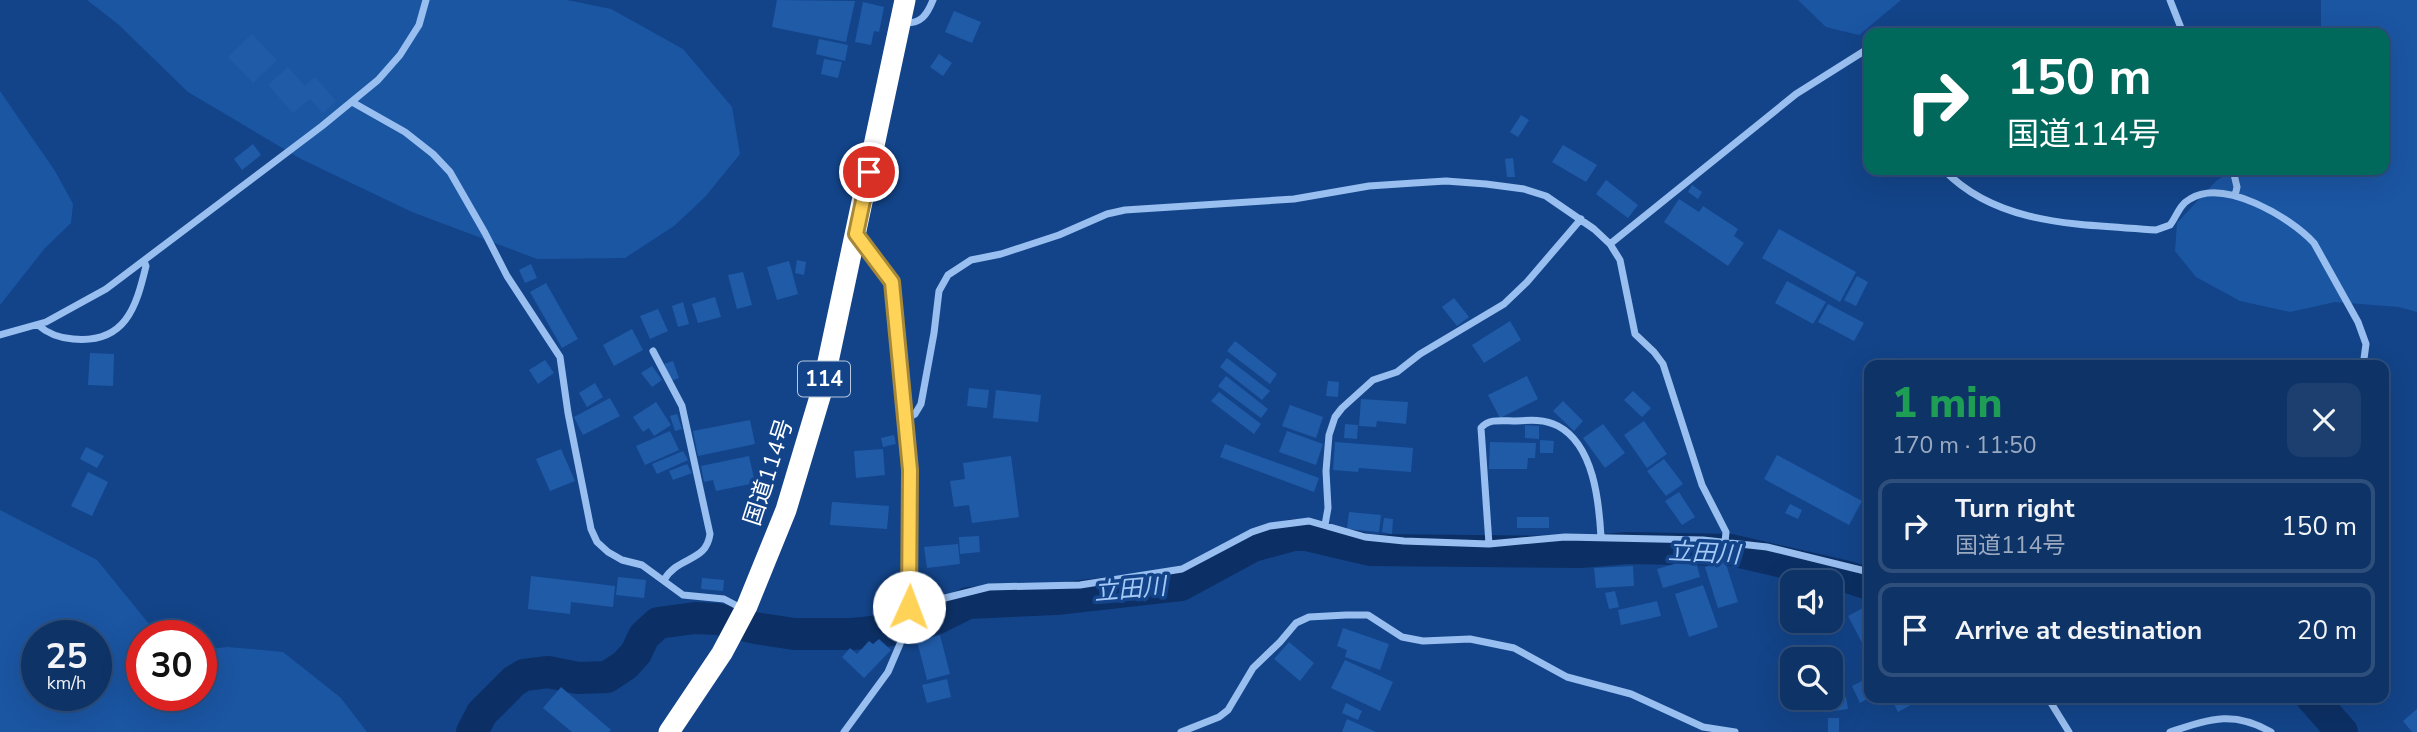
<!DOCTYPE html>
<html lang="en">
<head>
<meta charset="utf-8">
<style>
  body { margin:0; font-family:"Nunito Sans","Noto Sans JP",sans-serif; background:#1c3f70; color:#f1f3f6; height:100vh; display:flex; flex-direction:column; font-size:26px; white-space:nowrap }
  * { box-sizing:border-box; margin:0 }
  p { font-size:23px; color:#9baac0 }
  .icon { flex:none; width:38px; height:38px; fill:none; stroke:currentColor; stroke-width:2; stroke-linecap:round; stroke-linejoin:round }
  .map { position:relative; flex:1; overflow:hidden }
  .panel { position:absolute; left:1864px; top:360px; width:525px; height:343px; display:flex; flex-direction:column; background:#0e3367; border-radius:14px; box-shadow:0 7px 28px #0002,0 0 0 2px #2e4e7b }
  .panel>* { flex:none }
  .guide { position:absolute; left:1864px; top:28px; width:525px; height:147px; border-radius:14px; box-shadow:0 7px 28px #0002,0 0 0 2px #2e4e7b; background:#00695c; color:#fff; overflow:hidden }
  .buttons { position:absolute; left:1780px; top:570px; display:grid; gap:14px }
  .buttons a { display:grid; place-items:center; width:63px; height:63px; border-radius:14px; background:#0e3367; box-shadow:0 7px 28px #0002,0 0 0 2px #2e4e7b; font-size:35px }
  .speed { position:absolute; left:21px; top:620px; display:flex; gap:14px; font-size:35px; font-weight:700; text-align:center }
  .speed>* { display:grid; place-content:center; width:91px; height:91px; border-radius:50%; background:#0e3367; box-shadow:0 7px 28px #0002,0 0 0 2px #2e4e7b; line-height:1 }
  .speed small { font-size:18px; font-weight:400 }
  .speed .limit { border:10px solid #d22; background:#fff; color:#111 }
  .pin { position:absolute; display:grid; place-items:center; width:60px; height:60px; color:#fff; margin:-30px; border:4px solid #fff; border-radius:50%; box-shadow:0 2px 7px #0007 }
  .me { position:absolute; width:77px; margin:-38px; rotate:2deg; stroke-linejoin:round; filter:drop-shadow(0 0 5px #0008) }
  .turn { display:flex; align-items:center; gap:24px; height:147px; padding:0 28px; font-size:32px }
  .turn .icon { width:91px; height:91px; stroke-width:2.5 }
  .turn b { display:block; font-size:49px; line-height:60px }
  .round { display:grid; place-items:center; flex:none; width:74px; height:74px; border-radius:14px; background:#1c3f70 }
  .headline { display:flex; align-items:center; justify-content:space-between; height:119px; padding:0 28px }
  h1 { font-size:42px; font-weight:800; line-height:52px; color:#1e9e55 }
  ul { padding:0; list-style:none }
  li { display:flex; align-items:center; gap:21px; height:94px; margin:0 14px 10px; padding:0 14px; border:4px solid #2e4e7b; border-radius:14px }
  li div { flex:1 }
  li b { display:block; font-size:26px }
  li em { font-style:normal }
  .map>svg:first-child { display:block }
  .green { fill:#1b56a3; fill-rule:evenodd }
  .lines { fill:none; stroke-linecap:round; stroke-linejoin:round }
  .river { stroke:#0c3065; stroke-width:32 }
  .building { fill:#205ba8 }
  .street { stroke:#99bff0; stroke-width:7 }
  .highway { stroke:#fff; stroke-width:21 }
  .route-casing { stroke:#a68839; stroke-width:18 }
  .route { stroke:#ffd258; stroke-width:12 }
  .labels { text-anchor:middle; stroke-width:7; stroke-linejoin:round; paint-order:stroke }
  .shield { fill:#134489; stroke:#b8c7dc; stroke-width:2 }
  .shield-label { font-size:21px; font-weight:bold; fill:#fff }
  .street-label { font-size:23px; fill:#fff; stroke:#134489 }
  .water-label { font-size:24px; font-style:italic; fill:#a4c9f7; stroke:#134489 }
</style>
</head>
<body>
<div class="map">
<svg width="2417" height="732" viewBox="0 0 2417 732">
  <rect width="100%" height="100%" fill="#134489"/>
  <path class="green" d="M87 0H567L611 9 683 49 732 107 740 154 705 197 674 226 625 258 537 259 412 212 301 159 188 92 118 24Z
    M1798 0H1901L1859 35 1826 27Z
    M2321 0H2417V312L2399 307 2335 302 2290 312 2240 301 2196 277 2175 251 2177 223 2216 181 2232 170H2384V33H2321Z
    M0 91 55 171 73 204 71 223 45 248 0 305Z
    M0 510 97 560 158 635H142V695H201V650L228 647 283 652 341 698 367 732H0ZM96 635V695H37V635Z"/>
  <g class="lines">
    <path class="river" d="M2312 698 2342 732
      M472 732 482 713 514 681 524 675 548 672 578 678 607 677 625 665 636 653 644 636 658 623 695 618 717 619 755 628 794 634H852L892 630 938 618 968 603 1056 599 1181 585 1253 546 1293 535H1306L1370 550 1581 552 1627 548 1731 550 1848 577 1869 584"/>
  </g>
  <path class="building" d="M777 0 855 1 846 42 772 27Z
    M863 2 884 7 879 32 874 31 871 45 855 42Z
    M954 11 981 22 972 43 945 32Z
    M252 34 277 60 253 83 228 57Z
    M819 39 848 45 845 61 816 54Z
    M939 54 952 63 943 76 930 67Z
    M824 59 842 62 838 78 821 74Z
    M288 67 305 86 315 77 336 101 323 113 310 99 293 113 268 85Z
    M1521 115 1529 120 1518 137 1510 132Z
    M253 144 261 155 242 170 234 159Z
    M1563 145 1597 165 1586 182 1552 162Z
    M1513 158 1515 177H1507L1505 159Z
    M1606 180 1638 205 1628 218 1596 194Z
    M1692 185 1702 192 1698 199 1688 192Z
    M1679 199 1699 212 1703 206 1738 229 1734 236 1744 243 1728 266 1664 222Z
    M1779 229 1856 272 1840 302 1762 258Z
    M797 260 806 262 804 275 795 273Z
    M789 261 798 294 777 300 767 267Z
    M531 264 537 278 525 283 519 270Z
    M743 272 752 305 737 309 728 275Z
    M1857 276 1868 282 1856 306 1844 300Z
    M1787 281 1826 302 1813 324 1775 303Z
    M546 283 578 339 562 348 530 292Z
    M715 297 721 317 698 323 692 304Z
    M1454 298 1469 317 1457 326 1442 307Z
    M683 302 689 324 678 327 672 306Z
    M1828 304 1864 323 1854 341 1818 322Z
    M658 309 668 331 650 339 640 316Z
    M1510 321 1521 340 1484 363 1472 345Z
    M632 329 643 350 614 366 603 345Z
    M1235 341 1277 374 1270 384 1227 351Z
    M90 353 114 354 113 386 88 385Z
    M1227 358 1270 391 1262 400 1220 367Z
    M545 360 554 373 538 384 529 370Z
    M673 361 679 378 671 381 664 364Z
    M652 366 662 380 652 387 641 373Z
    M1226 376 1268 409 1261 418 1218 386Z
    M1527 376 1538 399 1500 418 1488 395Z
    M1328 381 1339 382 1338 397 1326 396Z
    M595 383 603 397 587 407 579 393Z
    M969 388 989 390 987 408 967 406Z
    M996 390 1041 395 1038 422 993 418Z
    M1633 391 1651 408 1642 417 1624 400Z
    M1219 392 1261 424 1254 434 1211 401Z
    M610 398 620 416 583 435 574 417Z
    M1361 399 1408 402 1406 424 1377 421 1376 427 1359 426Z
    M1563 401 1583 421 1574 431 1553 411Z
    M656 402 671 425 654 436 649 428 643 432 633 417Z
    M1290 405 1323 417 1316 438 1282 426Z
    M677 414 682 429 675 431 670 416Z
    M750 420 755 444 698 456 693 431Z
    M1644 421 1667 454 1647 468 1624 435Z
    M1345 424 1358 425 1357 439 1344 438Z
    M1603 424 1625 453 1605 468 1583 438Z
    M1525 425 1539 426V439L1525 438Z
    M670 431 679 450 645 465 636 446Z
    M1287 431 1323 444 1316 465 1279 452Z
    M894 435 896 444 883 447 881 438Z
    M1540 440 1554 441 1553 453H1540Z
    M1335 442 1413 448 1411 472 1359 468 1358 472 1333 470Z
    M1490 442 1536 443 1535 458H1528L1527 469H1489Z
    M1225 444 1319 478 1314 492 1220 457Z
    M86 447 104 456 97 468 80 459Z
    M561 449 575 481 550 491 536 459Z
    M883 449 885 475 856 478 854 451Z
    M683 451 688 460 657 474 652 464Z
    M1777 455 1862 501 1849 525 1764 479Z
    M749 456 755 483 716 491 713 480 704 482 701 466Z
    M1011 456 1019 517 972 523 969 505 954 507 950 481 965 479 963 463Z
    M1664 459 1683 484 1666 496 1647 471Z
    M687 464 692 473 673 480 669 471Z
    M88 472 108 482 92 516 71 506Z
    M1679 492 1695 517 1682 525 1665 501Z
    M832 502 889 506 887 529 830 525Z
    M1790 504 1802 510 1798 519 1785 513Z
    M1349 512 1381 515 1379 532 1347 529Z
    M1517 517H1549V528H1517Z
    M1384 518 1393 519 1392 534 1382 532Z
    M979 536 980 552 960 554 959 537Z
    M958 544 960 564 927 568 924 547Z
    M1695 558 1700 577 1663 588 1657 569Z
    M1725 561 1738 602 1718 608 1705 567Z
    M1633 566 1634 586 1596 588 1594 568Z
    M531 576 615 586 613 607 571 602 570 614 528 609Z
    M618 577 646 580 644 598 616 595Z
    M702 578 724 580 723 591 701 589Z
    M1703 585 1718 627 1689 637 1675 594Z
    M1615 591 1619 607 1609 609 1605 593Z
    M1657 601 1661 616 1621 625 1618 610Z
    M1865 607 1869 616V656L1848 616Z
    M1343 628 1389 644 1380 670 1345 657 1347 650 1337 646Z
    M940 635 950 674 927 680 917 641Z
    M879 639 891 650 864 678 842 657 850 648 857 654 869 641 873 644Z
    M1289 642 1314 663 1300 681 1274 659Z
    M1345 660 1393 682 1380 711 1331 688Z
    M947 679 951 697 927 703 922 685Z
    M1864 680 1869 691V698L1860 703 1852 686Z
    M561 687 611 730 609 732H572L543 708Z
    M1846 697 1848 709 1827 712 1825 700Z
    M1891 698H1914L1916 702 1898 712Z
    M1346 703 1362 711 1358 720 1342 713Z
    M2417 709V732H2412L2403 721Z
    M1828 718H1839V732H1828Z
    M1347 719 1376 732H1342Z"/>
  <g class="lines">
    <path class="street" d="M2170 0 2183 33
      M904 23C921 24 927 15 933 0
      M352 102 405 132 433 154 450 172 485 233 507 276 560 357 568 413 591 529 597 542 608 552 622 560 642 565 683 595 724 599 743 609
      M1944 170C1999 227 2083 224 2156 230L2170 225C2177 216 2179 205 2190 199 2224 178 2290 217 2314 243L2358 322 2366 344 2363 366
      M2233 170 2237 187 2235 196
      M1610 244 1796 94 1869 48
      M38 325C48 334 60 338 73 339 125 344 136 308 146 266L144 261
      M0 335 46 322 106 289 322 126 378 80 400 55 419 25 426 0
      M653 351 682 406 710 534C706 563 679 555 664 580
      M905 420 915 414 921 404 934 333 939 291 948 275 971 260 1001 254 1059 235 1107 214 1125 210 1294 199 1369 186 1414 183 1446 181 1486 184 1524 189 1546 196 1594 229 1610 244 1620 260 1635 334 1654 352 1663 364 1702 485 1726 532 1725 542
      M1325 525 1328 508 1326 471 1329 435 1335 417 1342 408 1373 380 1397 372 1420 354 1504 304 1527 282 1581 219
      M1489 544 1481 428C1489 418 1503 421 1516 421 1530 420 1545 419 1558 426 1594 445 1599 502 1601 537
      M909 607 989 587 1080 585 1182 569 1252 532 1270 526 1309 521 1365 537 1404 541 1489 544 1565 537 1703 540 1767 547 1869 572
      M2048 698 2069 732
      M844 732 888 672 900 644 909 616 911 563 910 470 892 282 858 238
      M1181 732 1219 717 1228 710 1253 668 1280 642 1296 623 1309 617 1346 615H1368L1402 637 1423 641 1470 639 1514 648 1567 677 1631 694 1703 727 1735 732
      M2170 732C2210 719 2233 710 2271 732"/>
    <path class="highway" d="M669 732 722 653 747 606 786 510 822 390 905 0"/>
  </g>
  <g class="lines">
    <g class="route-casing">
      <path id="route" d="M869 172 856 234 892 282 910 470 909 607"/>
    </g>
    <use href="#route" class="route"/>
  </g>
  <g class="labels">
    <rect class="shield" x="798" y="361.5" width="52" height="35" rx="5"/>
    <g class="shield-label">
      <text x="824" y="386">114</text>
    </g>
    <g class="street-label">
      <text transform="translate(768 472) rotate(-72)" y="8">国道114号</text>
    </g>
    <g class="water-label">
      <text transform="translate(1704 553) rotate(3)" y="8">立田川</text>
      <text transform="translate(1130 589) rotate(-5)" y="8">立田川</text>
    </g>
  </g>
</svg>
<div class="buttons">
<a><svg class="icon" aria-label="sound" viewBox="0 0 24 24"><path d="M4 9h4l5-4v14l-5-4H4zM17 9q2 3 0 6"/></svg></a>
<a><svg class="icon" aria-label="search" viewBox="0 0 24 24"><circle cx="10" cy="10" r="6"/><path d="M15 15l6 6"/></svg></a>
</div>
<div class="speed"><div>25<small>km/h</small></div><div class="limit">30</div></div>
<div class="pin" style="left:869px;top:172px;background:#d93025"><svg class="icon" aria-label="arrive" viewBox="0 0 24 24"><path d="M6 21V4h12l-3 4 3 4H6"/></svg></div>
<svg class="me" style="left:909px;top:607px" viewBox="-20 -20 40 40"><circle r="19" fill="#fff"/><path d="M0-13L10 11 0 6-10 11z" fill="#ffd258"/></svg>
<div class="guide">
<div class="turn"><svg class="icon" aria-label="right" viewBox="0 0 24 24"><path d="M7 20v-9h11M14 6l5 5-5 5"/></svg><div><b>150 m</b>国道114号</div></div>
</div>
<section class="panel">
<div class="headline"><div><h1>1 min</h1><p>170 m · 11:50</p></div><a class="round"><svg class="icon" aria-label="close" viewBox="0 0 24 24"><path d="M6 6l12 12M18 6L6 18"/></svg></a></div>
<ul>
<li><svg class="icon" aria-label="right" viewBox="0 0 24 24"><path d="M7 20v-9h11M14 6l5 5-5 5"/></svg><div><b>Turn right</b><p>国道114号</p></div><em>150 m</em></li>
<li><svg class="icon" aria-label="arrive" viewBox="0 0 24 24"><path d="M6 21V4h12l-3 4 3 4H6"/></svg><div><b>Arrive at destination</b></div><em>20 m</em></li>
</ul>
</section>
</div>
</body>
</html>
